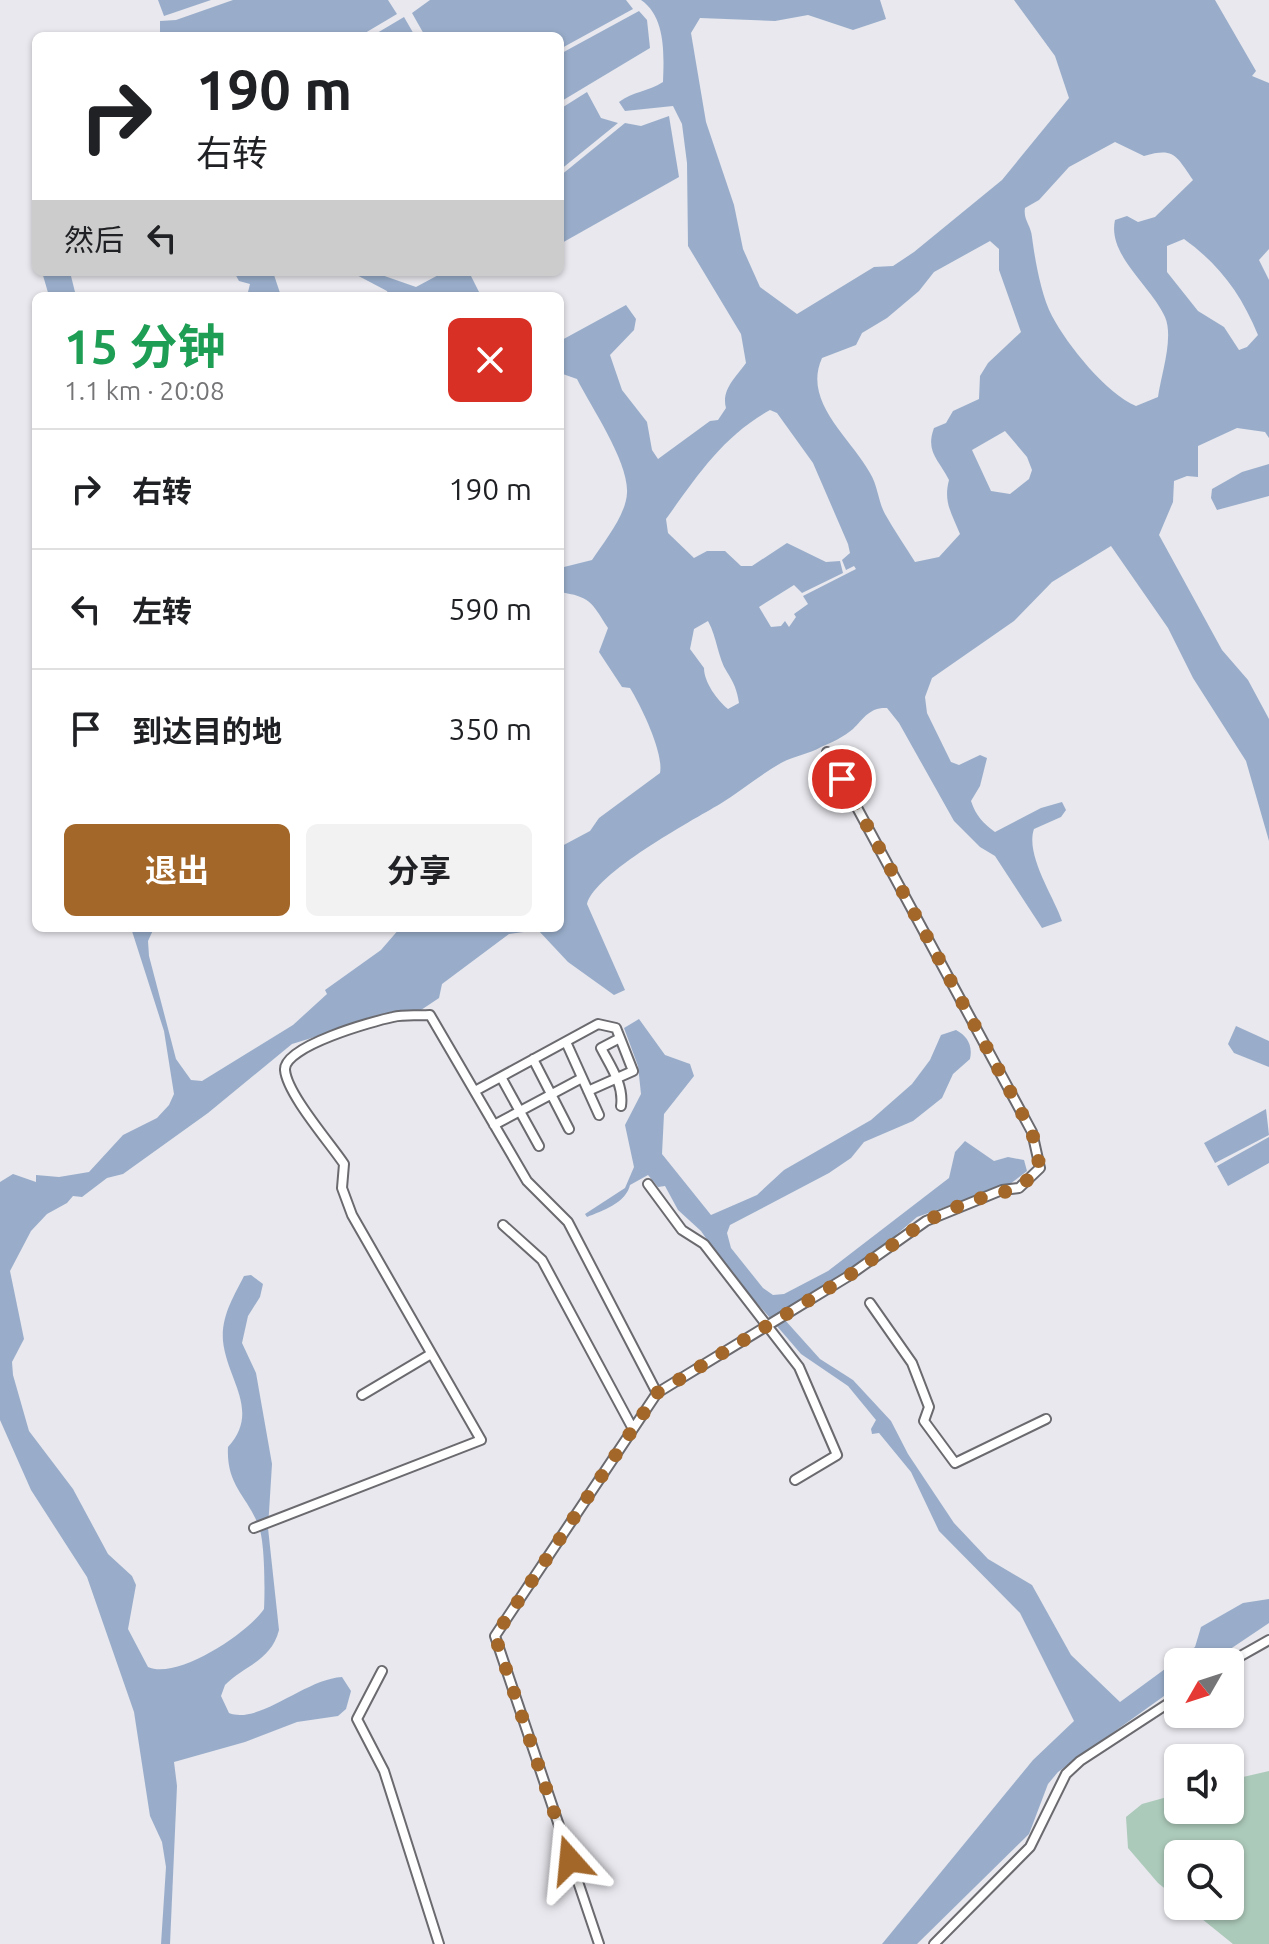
<!DOCTYPE html>
<html lang="zh">
<head>
<meta charset="utf-8">
<style>
  body { margin:0; font-family:Ubuntu,"Noto Sans SC",sans-serif; background:#f2f2f2; color:#202124; height:100vh; display:flex; flex-direction:column; font-size:30px; white-space:nowrap }
  * { box-sizing:border-box; margin:0 }
  p { font-size:26px; color:#757577 }
  .icon { flex:none; width:44px; height:44px; fill:none; stroke:currentColor; stroke-width:2; stroke-linecap:round; stroke-linejoin:round }
  .map { position:relative; flex:1; overflow:hidden }
  .side { position:absolute; left:32px; top:292px; width:532px; height:640px; display:flex; flex-direction:column; background:#fff; border-radius:12px; box-shadow:0 2px 6px #0004 }
  .side>* { flex:none }
  .top-card { position:absolute; left:32px; top:32px; width:532px; height:244px; border-radius:12px; box-shadow:0 2px 6px #0004; background:#fff; color:#202124; overflow:hidden }
  .needle { width:52px; rotate:231deg }
  .tools { position:absolute; left:1164px; top:1648px; display:grid; gap:16px }
  .tools a { display:grid; place-items:center; width:80px; height:80px; border-radius:12px; background:#fff; box-shadow:0 2px 6px #0004; font-size:40px }
  .pin { position:absolute; display:grid; place-items:center; width:68px; height:68px; color:#fff; margin:-34px; border:4px solid #fff; border-radius:50%; box-shadow:0 2px 8px #0007 }
  .me { position:absolute; width:88px; margin:-44px; rotate:342deg; stroke-linejoin:round; filter:drop-shadow(0 0 6px #0008) }
  .turn { display:flex; align-items:center; gap:28px; height:168px; padding:0 32px; font-size:36px }
  .turn .icon { width:104px; height:104px; stroke-width:2.5 }
  .turn b { display:block; font-size:56px; line-height:68px }
  .then { display:flex; align-items:center; height:76px; padding:0 32px; background:#0003; gap:16px; font-size:30px }
  .round { display:grid; place-items:center; flex:none; width:84px; height:84px; border-radius:12px; background:#f2f2f2 }
  .summary { display:flex; align-items:center; justify-content:space-between; height:136px; padding:0 32px }
  h1 { font-size:48px; font-weight:700; line-height:60px; color:#1e9e55 }
  .primary-button { display:flex; gap:16px; margin-top:auto; padding:16px 32px }
  .primary-button a { flex:1; height:92px; border-radius:12px; background:#a26729; color:#fff; font-size:32px; font-weight:700; line-height:92px; text-align:center }
  .primary-button a+a { background:#f2f2f2; color:#202124 }
  ul { padding:0; list-style:none }
  li { display:flex; align-items:center; gap:24px; height:120px; padding:0 32px; border-top:2px solid #e0e0e0 }
  li div { flex:1 }
  li b { display:block; font-size:30px }
  li em { font-style:normal }
  .map>svg:first-child { display:block }
  .green { fill:#accaba }
  .water { fill:#99adca; fill-rule:evenodd }
  .lines { fill:none; stroke-linecap:round; stroke-linejoin:round }
  .street-casing { stroke:#6a6a6f; stroke-width:12 }
  .street { stroke:#fff; stroke-width:8 }
  .route { stroke:#a26729; stroke-width:14; stroke-dasharray:0 25.2 }
</style>
</head>
<body>
<div class="map">
<svg width="1269" height="1944" viewBox="0 0 1269 1944">
  <rect width="100%" height="100%" fill="#e8e8ee"/>
  <path class="green" d="M1269 1771V1944H1233L1186 1906H1230V1854H1178V1899L1158 1883 1128 1848 1126 1817 1142 1804 1178 1794V1810H1230V1780Z"/>
  <path class="water" d="M158 0H211L164 16Z
    M233 0H388L397 14 360 36H160V21L176 20Z
    M430 0H626L633 9 560 49V36H425L412 13Z
    M641 0H880L886 19 853 30 808 15 775 21 700 18 691 33 706 122 734 205 743 249 760 287 797 314 874 267 893 266 914 252 1002 180 1069 98 1055 56 1014 0H1215L1256 71 1252 76 1269 83V249L1259 260 1269 280V438L1265 432 1237 428 1198 446V477L1187 476 1174 481 1173 502 1159 535 1222 650 1248 680 1269 719V841L1246 761 1193 678 1168 628 1111 546 1052 582 1014 621 932 678 925 697 927 713 951 762 959 765 980 755 987 758 980 786 971 801C976 816 983 823 995 832L1041 808 1062 802 1066 810 1061 817 1034 829C1025 855 1054 897 1062 921L1042 928 995 856 980 847 954 821 899 723 887 708C870 707 864 718 853 729 845 736 831 743 821 747 809 754 794 756 781 763 760 775 741 791 720 804 691 821 595 873 587 904L625 990 614 995 568 962 538 930 509 934 442 984 439 998 418 1012H396L292 1044 208 1113 123 1174 107 1178 82 1197 73 1196 67 1203 47 1214 31 1231 10 1271 24 1339 12 1362 13 1375 29 1431 73 1489 108 1554 132 1576 136 1585 128 1629 148 1667C177 1680 247 1634 264 1609 265 1591 265 1543 259 1527 248 1496 226 1486 228 1447 261 1411 227 1380 223 1341 221 1316 234 1296 244 1276L251 1275 263 1284 260 1297 248 1316 242 1343 256 1373 272 1464 268 1528 279 1630C271 1661 245 1665 225 1685L221 1696 229 1713C259 1725 305 1679 342 1677L351 1691 346 1709 338 1716 297 1722 245 1742 174 1762 177 1786 170 1944H161L166 1867 162 1842 150 1816 134 1712 87 1577 31 1490 0 1420V1182L13 1174 36 1182V1175L59 1177 89 1172 123 1135 157 1118 169 1105 174 1094 164 1031 131 928H154L148 941 149 956 176 1059 191 1080 202 1081 293 1025 327 994 325 990 381 950 400 928H560V847L590 831 599 818 660 773C664 753 641 706 630 688L622 687 599 652 608 628C591 601 590 597 560 592V568L592 560C604 542 626 515 627 493 629 462 591 407 577 379L560 373V341L626 305 636 319 634 330 610 355 622 390 647 422 652 450 658 459 710 421 718 420 726 408C721 390 736 377 746 363L741 334 688 246 687 163 682 124 673 106 625 111 619 102C633 91 648 92 663 82 664 55 666 17 641 0ZM1115 142 1144 156C1175 147 1176 156 1193 180L1155 217 1138 222 1127 216 1115 220C1107 255 1152 287 1165 317 1174 338 1161 375 1158 397L1136 406C1106 393 1068 346 1052 316 1041 295 1035 260 1032 237 1031 225 1023 220 1025 208L1039 200 1069 167ZM1184 239C1220 265 1241 294 1258 335L1247 347 1239 350 1224 327 1198 311 1167 272V246ZM990 241 999 249V270L1021 332 988 363 980 376 979 399 953 411 946 423 934 428C925 452 939 460 949 480 943 502 952 514 960 534L939 557 915 562C905 546 894 530 885 514 878 501 878 486 870 473 851 438 802 402 822 358L856 345 862 333 887 318 919 291 934 272ZM770 410 777 413 813 463 848 544 850 553 842 560 846 570 854 566 856 569 803 596 808 604 794 614 796 617 789 627 785 621 781 626 771 627 759 607 794 585 802 593 843 573 840 561 826 562 787 543 752 566H741L725 551H707L694 558 668 533 666 519C698 475 722 437 770 410ZM1005 431 1027 457 1032 470 1029 479 1010 494 991 491 972 450ZM708 621C717 637 718 659 727 672 734 683 737 690 739 703L728 709C717 700 704 682 704 668L690 649 694 629Z
    M639 11 647 20 650 48 560 102V54Z
    M404 17 415 36H372Z
    M587 92 601 118 618 123 560 170V109Z
    M669 116 679 177 560 244V176L625 123 641 126Z
    M42 272H70L76 296H49Z
    M234 272H273L281 296H247L250 284 239 281Z
    M351 272H373L416 287 444 272H469L481 296H389L387 291Z
    M1269 464V496L1217 510 1211 498 1212 489 1242 472Z
    M639 1019 665 1055 690 1064 694 1076 664 1114 662 1154 711 1215 757 1195 784 1170 871 1120 912 1084 930 1060 941 1035 956 1030C967 1036 973 1045 970 1059L953 1074 942 1098 913 1121 864 1142 851 1158 829 1173 730 1225 727 1233 731 1248 763 1288 773 1295 784 1294 828 1271 949 1178 955 1152 965 1141 994 1161 1008 1157 1024 1160 1027 1171 1010 1184 917 1217 868 1259 783 1314 785 1320 820 1359 853 1380 891 1421 908 1454 954 1523 988 1559 1032 1585 1071 1655 1120 1702 1195 1647 1201 1627 1243 1603 1269 1599V1623L1211 1662H1178V1686L1058 1772 1048 1784 1029 1834 917 1944H882L1033 1760 1074 1721 1020 1613 939 1531 911 1472 879 1433 872 1434 871 1429 876 1420 848 1386 801 1354 725 1266 701 1231 678 1210 665 1186 658 1187 648 1175 630 1185C626 1203 602 1211 587 1217L585 1214 625 1188 634 1167 625 1125 641 1094 638 1066 624 1028Z
    M1236 1026 1269 1041V1067L1234 1053 1228 1044Z
    M1266 1109 1269 1135 1215 1163 1204 1143Z
    M1269 1137V1163L1228 1186 1217 1166Z"/>
  <g class="lines">
    <g class="street-casing">
      <path id="street" d="M566 1042 599 1115
        M533 1059 569 1129
        M501 1077 539 1146
        M475 1091 598 1024 616 1028 620 1038
        M588 1091 633 1071 620 1038 601 1048C611 1067 624 1085 621 1106
        M494 1125 582 1078
        M648 1184 682 1230 704 1244 799 1367 837 1455 795 1480
        M503 1225 542 1260 633 1429
        M870 1303 912 1363 929 1407 924 1421 955 1463 1046 1419
        M362 1395 431 1354
        M254 1528 481 1440 352 1215 342 1188 344 1164C330 1143 287 1094 285 1070 283 1046 374 1021 393 1017 405 1014 418 1016 430 1015L527 1181 568 1222 657 1393
        M1230 1662 1269 1640
        M382 1671 357 1719 384 1771 439 1944
        M599 1944 495 1636 657 1393 847 1277 926 1221 1002 1190 1019 1188 1040 1168 1032 1132 827 752
        M934 1944 1030 1847 1066 1774 1080 1761 1178 1697"/>
    </g>
    <use href="#street" class="street"/>
  </g>
  <g class="lines">
    <path class="route" d="M570 1860 495 1636 657 1393 847 1277 926 1221 970 1201 1019 1188 1040 1168 1032 1132 842 779"/>
  </g>
</svg>
<div class="tools">
<a><svg class="needle" viewBox="-14 -14 28 28"><path d="M0-13l5 13h-10z" fill="#e53935"/><path d="M0 13l5-13h-10z" fill="#757577"/></svg></a>
<a><svg class="icon" aria-label="sound" viewBox="0 0 24 24"><path d="M4 9h4l5-4v14l-5-4H4zM17 9q2 3 0 6"/></svg></a>
<a><svg class="icon" aria-label="search" viewBox="0 0 24 24"><circle cx="10" cy="10" r="6"/><path d="M15 15l6 6"/></svg></a>
</div>
<div class="pin" style="left:842px;top:779px;background:#d93025"><svg class="icon" aria-label="arrive" viewBox="0 0 24 24"><path d="M6 21V4h12l-3 4 3 4H6"/></svg></div>
<svg class="me" style="left:570px;top:1860px" viewBox="-20 -20 40 40"><path d="M0-17L14 15 0 8-14 15z" fill="#a26729" stroke="#fff" stroke-width="4"/></svg>
<div class="top-card">
<div class="turn"><svg class="icon" aria-label="right" viewBox="0 0 24 24"><path d="M7 20v-9h11M14 6l5 5-5 5"/></svg><div><b>190 m</b>右转</div></div>
<div class="then">然后<svg class="icon" aria-label="left" viewBox="0 0 24 24"><path d="M17 20v-9H6M10 6l-5 5 5 5"/></svg></div>
</div>
<section class="side">
<div class="summary"><div><h1>15 分钟</h1><p>1.1 km · 20:08</p></div><a class="round" style="background:#d93025;color:#fff"><svg class="icon" aria-label="close" viewBox="0 0 24 24"><path d="M6 6l12 12M18 6L6 18"/></svg></a></div>
<ul>
<li><svg class="icon" aria-label="right" viewBox="0 0 24 24"><path d="M7 20v-9h11M14 6l5 5-5 5"/></svg><div><b>右转</b></div><em>190 m</em></li>
<li><svg class="icon" aria-label="left" viewBox="0 0 24 24"><path d="M17 20v-9H6M10 6l-5 5 5 5"/></svg><div><b>左转</b></div><em>590 m</em></li>
<li><svg class="icon" aria-label="arrive" viewBox="0 0 24 24"><path d="M6 21V4h12l-3 4 3 4H6"/></svg><div><b>到达目的地</b></div><em>350 m</em></li>
</ul>
<div class="primary-button"><a>退出</a><a>分享</a></div>
</section>
</div>
</body>
</html>
